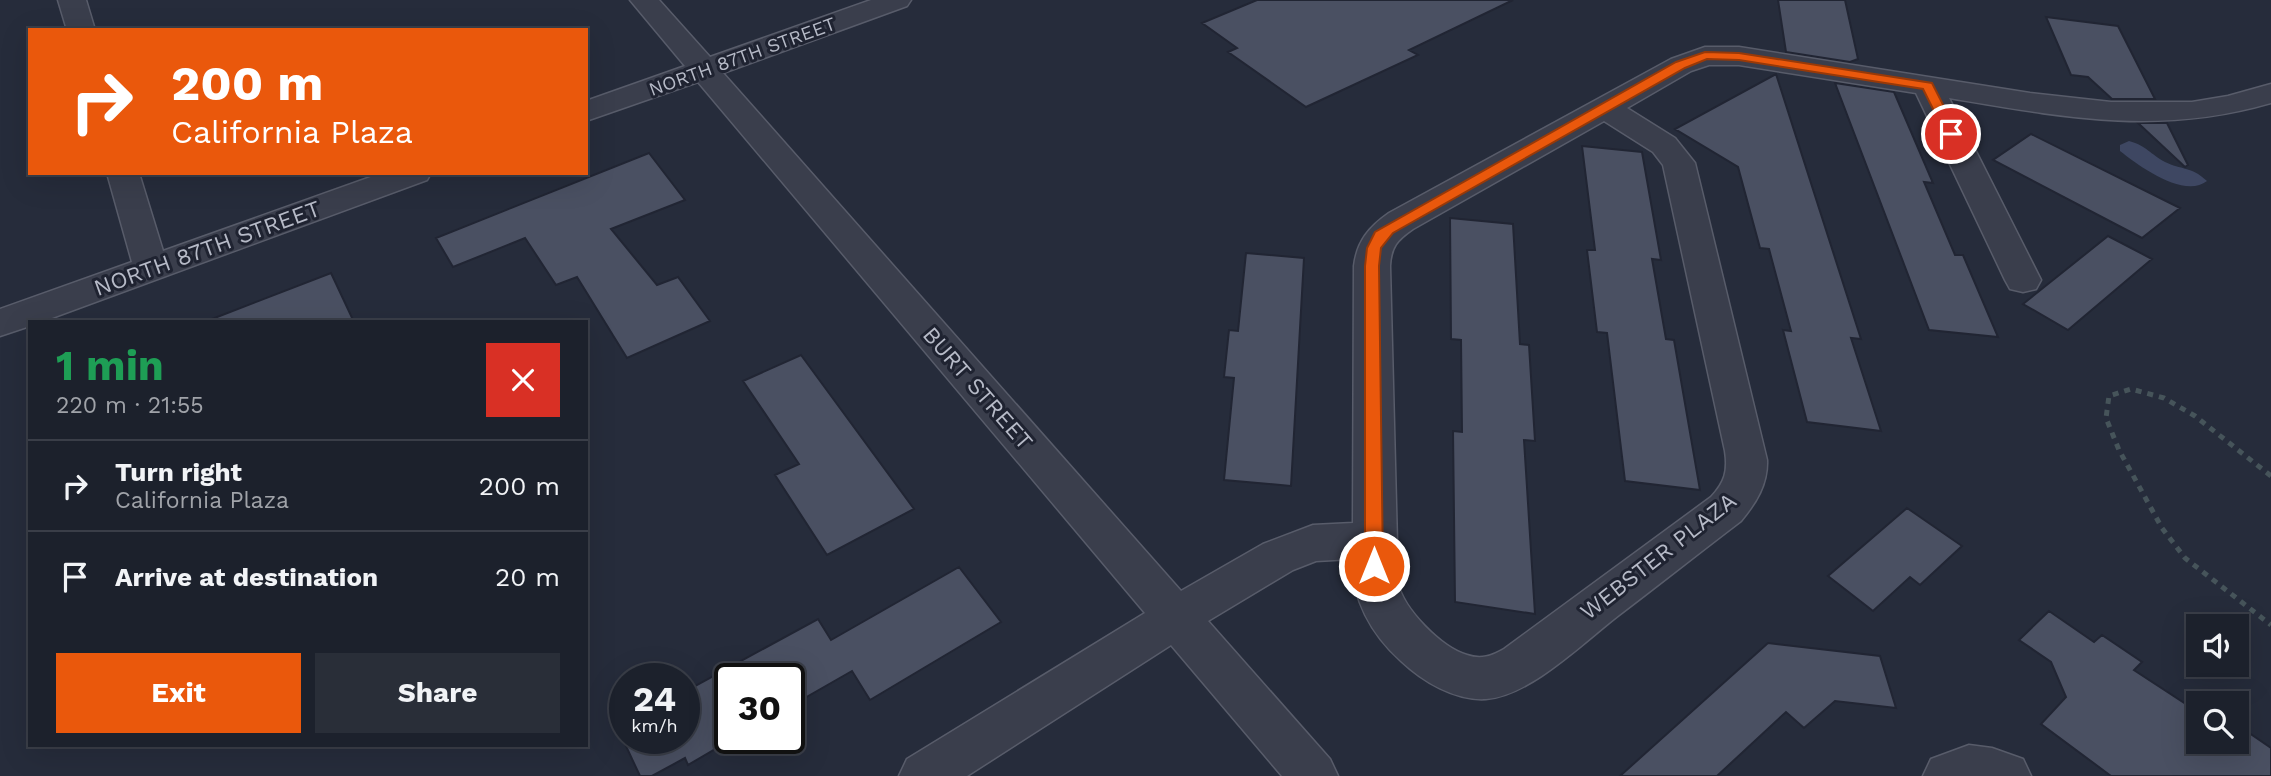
<!DOCTYPE html>
<html lang="en">
<head>
<meta charset="utf-8">
<style>
  body { margin:0; font-family:"Work Sans",sans-serif; background:#292e38; color:#f1f3f6; height:100vh; display:flex; flex-direction:column; font-size:26px; white-space:nowrap }
  * { box-sizing:border-box; margin:0 }
  p { font-size:23px; color:#a0a3a9 }
  .icon { flex:none; width:38px; height:38px; fill:none; stroke:currentColor; stroke-width:2; stroke-linecap:round; stroke-linejoin:round }
  .map { position:relative; flex:1; overflow:hidden }
  .sheet { position:absolute; left:28px; top:320px; width:560px; height:427px; display:flex; flex-direction:column; background:#1c212c; border-radius:0px; box-shadow:0 7px 28px #0002,0 0 0 2px #3a3e48 }
  .sheet>* { flex:none }
  .guide { position:absolute; left:28px; top:28px; width:560px; height:147px; border-radius:0px; box-shadow:0 7px 28px #0002,0 0 0 2px #3a3e48; background:#ea580c; color:#fff; overflow:hidden }
  .buttons { position:absolute; left:2186px; top:614px; display:grid; gap:14px }
  .buttons a { display:grid; place-items:center; width:63px; height:63px; border-radius:0px; background:#1c212c; box-shadow:0 7px 28px #0002,0 0 0 2px #3a3e48; font-size:35px }
  .speed { position:absolute; left:609px; top:663px; display:flex; gap:14px; font-size:35px; font-weight:700; text-align:center }
  .speed>* { display:grid; place-content:center; width:91px; height:91px; border-radius:50%; background:#1c212c; box-shadow:0 7px 28px #0002,0 0 0 2px #3a3e48; line-height:1 }
  .speed small { font-size:18px; font-weight:400 }
  .speed .limit { border:4px solid #111; border-radius:10px; background:#fff; color:#111 }
  .pin { position:absolute; display:grid; place-items:center; width:60px; height:60px; color:#fff; margin:-30px; border:4px solid #fff; border-radius:50%; box-shadow:0 2px 7px #0007 }
  .me { position:absolute; width:77px; margin:-38px; rotate:0deg; stroke-linejoin:round; filter:drop-shadow(0 0 5px #0008) }
  .turn { display:flex; align-items:center; gap:24px; height:147px; padding:0 28px; font-size:32px }
  .turn .icon { width:91px; height:91px; stroke-width:2.5 }
  .turn b { display:block; font-size:49px; line-height:60px }
  .round { display:grid; place-items:center; flex:none; width:74px; height:74px; border-radius:0px; background:#292e38 }
  .headline { display:flex; align-items:center; justify-content:space-between; height:119px; padding:0 28px }
  h1 { font-size:42px; font-weight:700; line-height:52px; color:#1e9e55 }
  .button { display:flex; gap:14px; margin-top:auto; padding:14px 28px }
  .button a { flex:1; height:80px; border-radius:0px; background:#ea580c; color:#fff; font-size:28px; font-weight:700; line-height:80px; text-align:center }
  .button a+a { background:#292e38; color:#f1f3f6 }
  ul { padding:0; list-style:none }
  li { display:flex; align-items:center; gap:21px; height:91px; padding:0 28px; border-top:2px solid #3a3e48 }
  li div { flex:1 }
  li b { display:block; font-size:26px }
  li em { font-style:normal }
  .map>svg:first-child { display:block }
  .water { fill:#3e4762 }
  .building { fill:#4a5062; stroke:#212533; stroke-width:2 }
  .lines { fill:none; stroke-linecap:round; stroke-linejoin:round }
  .minor-casing { stroke:#585c6a; stroke-width:3 }
  .path { stroke:#46545a; stroke-width:5; stroke-dasharray:6 6; stroke-linecap:butt }
  .minor { fill:#3a3e4c; fill-rule:evenodd }
  .route { fill:#ea580c; stroke:#983908; stroke-width:2 }
  .labels { text-anchor:middle; stroke-width:6; stroke-linejoin:round; paint-order:stroke }
  .far-street-label { font-size:19px; fill:#b6bac7; stroke:#1f2331 }
  .street-label { font-size:23px; fill:#b6bac7; stroke:#1f2331 }
</style>
</head>
<body>
<div class="map">
<svg width="2271" height="776" viewBox="0 0 2271 776">
  <rect width="100%" height="100%" fill="#262c3b"/>
  <path class="water" d="M2129 141C2147 146 2150 154 2165 162 2181 170 2191 166 2207 181 2184 199 2139 166 2120 151V145Z"/>
  <path class="building" d="M1257 0H1513L1409 50 1418 55 1306 107 1228 52 1237 48 1202 23Z
    M1778 0H1845L1858 59 1850 62 1786 52Z
    M2046 17 2118 26 2155 99H2112L2088 77 2071 75Z
    M1776 74 1861 339 1851 338 1881 431 1807 422 1783 330 1791 331 1769 249 1760 248 1738 167 1675 129Z
    M1835 83 1894 92 1933 183 1924 182 1955 255H1963L1998 337 1929 330Z
    M2138 123H2167L2188 165 2185 167Z
    M2031 134 2180 208 2142 238 1993 160Z
    M1582 146 1642 152 1661 260 1652 259 1666 339 1674 340 1700 490 1625 481 1607 333 1597 332 1587 250H1595Z
    M649 153 685 200 611 229 657 285 678 277 710 321 627 358 577 277 556 285 525 238 453 267 436 238Z
    M1450 218 1513 224 1520 344 1529 345 1535 441 1524 440 1535 614 1455 602 1453 431 1462 432 1461 340 1451 339Z
    M2108 236 2152 259 2068 330 2023 304Z
    M1246 253 1304 258 1291 486 1224 480 1234 378 1224 377 1229 330 1238 331Z
    M331 273 354 322H212V319Z
    M801 355 914 509 827 555 775 475 799 464 743 381Z
    M1907 508 1962 546 1920 585 1910 577 1873 611 1828 576Z
    M959 567 1001 622 870 700 852 671 789 707V679H730V738H734L688 765 685 758 652 776H640L618 729 625 725V738H684V692L818 619 831 640Z
    M2049 611 2094 642 2102 635 2142 662 2134 670 2198 712V742H2236V724L2271 748V776H2111L2041 724 2066 697 2051 662 2019 640Z
    M1768 643 1880 656 1896 708 1835 701 1804 728 1786 712 1717 776H1620Z"/>
  <g class="lines">
    <g class="minor-casing">
      <path id="minor" d="M58 0H86L95 30H67Z
        M630 0H659L710 57 871 0H911L907 6 723 73 1181 591 1263 544 1313 525 1353 523 1354 266C1357 241 1369 227 1389 213L1671 59 1705 47H1739L2030 93 2111 102H2192L2228 96 2271 84V103C2158 136 2062 117 1949 98L2041 280 2036 289 2023 292 2010 289 2005 280 1916 93 1739 65H1709L1691 71 1627 108 1675 138 1695 163 1767 460C1768 484 1756 503 1741 521 1700 552 1660 584 1619 615 1585 641 1530 696 1486 699 1455 701 1422 681 1401 661 1371 634 1352 599 1352 559L1316 561 1293 570 1208 621 1330 759 1338 776H1282L1171 645 967 776H899L907 759 1145 613 698 82 586 121V101L685 66ZM1604 121 1653 152 1663 165 1725 451C1728 471 1725 482 1711 497L1504 649C1492 656 1481 660 1467 655 1442 648 1403 609 1398 583L1390 266C1391 247 1397 240 1413 229Z
        M107 173H139L163 251 382 173H431L427 180 41 322H30V326L0 336V309L132 262Z
        M1969 745 1992 748 2023 759 2031 776H1923L1931 759Z"/>
    </g>
    <path class="path" d="M2271 476 2195 416 2164 398 2131 389 2109 396 2106 418 2119 450 2162 528 2185 558 2271 625"/>
    <use href="#minor" class="minor"/>
  </g>
  <path class="route" d="M1705 52 1739 53 1932 83 1958 134 1951 138 1947 137 1923 89 1739 60 1707 59 1685 68 1393 233 1381 248 1379 266 1383 566 1380 572 1374 574 1367 572 1365 566V266L1367 248 1375 232 1676 62Z"/>
  <g class="labels">
    <g class="far-street-label">
      <text transform="translate(742 56) rotate(-20)" y="7">NORTH 87TH STREET</text>
    </g>
    <g class="street-label">
      <text transform="translate(207 248) rotate(-20)" y="8">NORTH 87TH STREET</text>
      <text transform="translate(978 388) rotate(49)" y="8">BURT STREET</text>
      <text transform="translate(1658 556) rotate(-38)" y="8">WEBSTER PLAZA</text>
    </g>
  </g>
</svg>
<div class="buttons">
<a><svg class="icon" aria-label="sound" viewBox="0 0 24 24"><path d="M4 9h4l5-4v14l-5-4H4zM17 9q2 3 0 6"/></svg></a>
<a><svg class="icon" aria-label="search" viewBox="0 0 24 24"><circle cx="10" cy="10" r="6"/><path d="M15 15l6 6"/></svg></a>
</div>
<div class="speed"><div>24<small>km/h</small></div><div class="limit">30</div></div>
<div class="pin" style="left:1951px;top:134px;background:#d93025"><svg class="icon" aria-label="arrive" viewBox="0 0 24 24"><path d="M6 21V4h12l-3 4 3 4H6"/></svg></div>
<svg class="me" style="left:1374px;top:566px" viewBox="-20 -20 40 40"><circle r="17" fill="#ea580c" stroke="#fff" stroke-width="3"/><path d="M0-11L8 9 0 5-8 9z" fill="#fff"/></svg>
<div class="guide">
<div class="turn"><svg class="icon" aria-label="right" viewBox="0 0 24 24"><path d="M7 20v-9h11M14 6l5 5-5 5"/></svg><div><b>200 m</b>California Plaza</div></div>
</div>
<section class="sheet">
<div class="headline"><div><h1>1 min</h1><p>220 m · 21:55</p></div><a class="round" style="background:#d93025;color:#fff"><svg class="icon" aria-label="close" viewBox="0 0 24 24"><path d="M6 6l12 12M18 6L6 18"/></svg></a></div>
<ul>
<li><svg class="icon" aria-label="right" viewBox="0 0 24 24"><path d="M7 20v-9h11M14 6l5 5-5 5"/></svg><div><b>Turn right</b><p>California Plaza</p></div><em>200 m</em></li>
<li><svg class="icon" aria-label="arrive" viewBox="0 0 24 24"><path d="M6 21V4h12l-3 4 3 4H6"/></svg><div><b>Arrive at destination</b></div><em>20 m</em></li>
</ul>
<div class="button"><a>Exit</a><a>Share</a></div>
</section>
</div>
</body>
</html>
